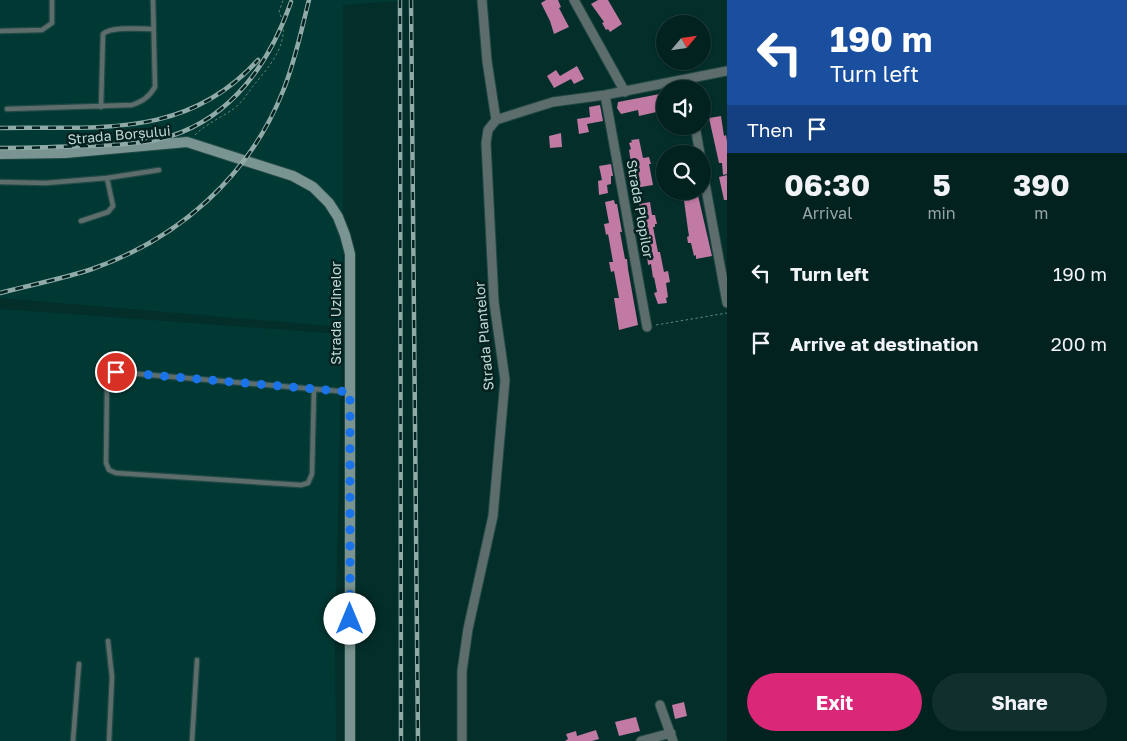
<!DOCTYPE html>
<html lang="en">
<head>
<meta charset="utf-8">
<style>
  body { margin:0; font-family:"Golos Text",sans-serif; background:#102f2d; color:#f1f3f6; height:100vh; display:flex; flex-direction:column; font-size:19px; white-space:nowrap }
  * { box-sizing:border-box; margin:0 }
  p { font-size:16px; color:#96a4a5 }
  .icon { flex:none; width:28px; height:28px; fill:none; stroke:currentColor; stroke-width:2; stroke-linecap:round; stroke-linejoin:round }
  .map { position:relative; flex:1; overflow:hidden }
  .side { display:flex; flex-direction:column; background:#022220; width:400px }
  .side>* { flex:none }
  .guide { background:#1a4fa0; color:#fff; overflow:hidden }
  .needle { width:32px; rotate:61deg }
  .tools { position:absolute; left:656px; top:15px; display:grid; gap:10px }
  .tools a { display:grid; place-items:center; width:55px; height:55px; border-radius:50%; background:#022220; box-shadow:0 1px 4px #0004,0 0 0 1px #233f3e; font-size:25px }
  .pin { position:absolute; display:grid; place-items:center; width:42px; height:42px; color:#fff; margin:-21px; border:2px solid #fff; border-radius:50%; box-shadow:0 1px 5px #0007 }
  .me { position:absolute; width:55px; margin:-28px; rotate:0deg; stroke-linejoin:round; filter:drop-shadow(0 0 4px #0008) }
  .turn { display:flex; align-items:center; gap:18px; height:105px; padding:0 20px; font-size:22px }
  .turn .icon { width:65px; height:65px; stroke-width:2.5 }
  .turn b { display:block; font-size:35px; line-height:42px }
  .then { display:flex; align-items:center; height:48px; padding:0 20px; background:#0003; gap:10px; font-size:19px }
  .eta { display:flex; justify-content:space-evenly; align-items:center; height:85px; text-align:center }
  .eta b { font-size:30px; font-weight:700; line-height:35px }
  .primary-button { display:flex; gap:10px; margin-top:auto; padding:10px 20px }
  .primary-button a { flex:1; height:58px; border-radius:30px; background:#db2777; color:#fff; font-size:20px; font-weight:700; line-height:58px; text-align:center }
  .primary-button a+a { background:#102f2d; color:#f1f3f6 }
  ul { padding:0; list-style:none }
  li { display:flex; align-items:center; gap:15px; height:70px; padding:0 20px }
  li div { flex:1 }
  li b { display:block; font-size:19px }
  li em { font-style:normal }
  main { display:flex; flex:1; min-height:0 }
  .map>svg:first-child { display:block }
  .built { fill:#003934 }
  .building { fill:#c07aa3 }
  .lines { fill:none; stroke-linecap:round; stroke-linejoin:round }
  .lane-casing { stroke:#224945; stroke-width:7 }
  .street-casing { stroke:#224945; stroke-width:11 }
  .secondary-casing { stroke:#224945; stroke-width:12 }
  .path { stroke:#63837f; stroke-width:1; stroke-dasharray:2.5 2.5; stroke-linecap:butt }
  .lane { stroke:#5c6d6b; stroke-width:4.5 }
  .street { stroke:#5c6d6b; stroke-width:9 }
  .secondary { stroke:#7a9591; stroke-width:10 }
  .rail-casing { stroke:#90aba7; stroke-width:4.5 }
  .rail { stroke:#042320; stroke-width:2.5; stroke-dasharray:8; stroke-linecap:butt }
  .route { stroke:#1a73e8; stroke-width:9; stroke-dasharray:0 16.2 }
  .labels { text-anchor:middle; stroke-width:5; stroke-linejoin:round; paint-order:stroke }
  .street-label { font-size:14px; fill:#c3d8d5; stroke:#042320 }
</style>
</head>
<body>
<main>
<div class="map">
<svg width="727" height="741" viewBox="0 0 727 741">
  <rect width="100%" height="100%" fill="#032e2a"/>
  <path class="built" d="M0 0H414L343 5V327L0 298Z
    M2 309 342 334 335 647 336 741H0V310Z"/>
  <path class="building" d="M546 0H558L561 7 559 8 569 27 554 34 550 21 541 3Z
    M598 0H608L622 24 610 32 608 29 606 30 602 23 604 22 591 4Z
    M577 66 584 79 574 84 571 79 554 88 547 76 556 70 560 76Z
    M665 93V110L639 116 638 110 621 114 617 108 618 102Z
    M600 105 603 121 587 124 589 132 579 134 577 119 590 117 589 107Z
    M721 116 724 136 726 135 727 142V174L723 175 722 163H719L709 118Z
    M561 133 562 147 550 148 549 136Z
    M639 139 643 158 649 157 651 164H649L653 185 635 188 629 150 631 149 629 143 632 142 631 140Z
    M611 164 613 176H611V184L607 185 608 193 599 195 598 181 602 180 599 166Z
    M727 175V200H724L719 177Z
    M687 191H697L712 256 696 259V255L694 256 691 243H688L687 237 689 236 688 230 683 193Z
    M614 200 615 204H617L622 232H620L625 259H627L628 269 638 325 619 330 614 298H619L614 271 611 272 609 262H613L608 234 606 235 604 224 609 223 605 202Z
    M650 202 652 215H655L657 224H655V227H653L658 252H660L664 272 668 271 670 282 666 283 668 297 666 298 667 303 658 304 654 293 657 292 654 277 653 278 651 264 648 265 647 254 651 253 648 240 647 241 639 204Z
    M684 702 687 716 675 719 672 705Z
    M636 717 640 731 619 736 615 722Z
    M596 730 599 739 592 741H565L568 739 566 734 576 731 577 736Z"/>
  <g class="lines">
    <g class="lane-casing">
      <path id="lane" d="M0 31 42 30 52 23V0
        M101 107 103 34C111 26 141 29 153 29
        M7 109 132 105C143 101 149 97 155 87L153 0
        M0 182 46 183 107 178 159 170
        M81 221 108 212 113 206 107 178
        M314 389 312 474 308 483 301 485 116 473 109 470 106 463 107 383 110 375 116 372 349 392
        M108 641 112 677 109 741
        M73 741 79 664
        M192 741 197 660"/>
    </g>
    <g class="street-casing">
      <path id="street" d="M482 0 487 61 496 120
        M574 0 625 92
        M605 95 647 327
        M695 126 700 154
        M702 167 727 303
        M660 705 673 741
        M462 741V671L468 629 493 516 505 380 494 302 486 143 488 130 496 120 524 111 553 102 605 95 727 71
        M641 741 671 733"/>
    </g>
    <g class="secondary-casing">
      <path id="secondary" d="M0 154 65 153 187 142 293 176 313 187 329 203 338 217 345 235 350 254V741"/>
    </g>
    <path class="path" d="M195 135C207 123 223 117 236 107 242 102 248 93 253 86 270 66 293 40 279 12L283 0
      M656 325 727 313"/>
    <use href="#lane" class="lane"/>
    <use href="#street" class="street"/>
    <use href="#secondary" class="secondary"/>
    <g class="rail-casing">
      <path id="rail" d="M400 0 401 741
        M411 0 418 741
        M0 128C97 126 186 140 258 60
        M0 148C29 148 58 147 88 146 116 145 144 144 171 136 233 116 270 62 291 2
        M0 293C30 285 62 279 92 269 178 239 249 177 283 91 295 62 301 31 309 0"/>
    </g>
    <use href="#rail" class="rail"/>
  </g>
  <g class="lines">
    <path class="route" d="M116 372 350 392V619"/>
  </g>
  <g class="labels">
    <g class="street-label">
      <text transform="translate(119 135) rotate(-5)" y="5">Strada Borșului</text>
      <text transform="translate(640 209) rotate(80)" y="5">Strada Plopilor</text>
      <text transform="translate(336 313) rotate(-90)" y="5">Strada Uzinelor</text>
      <text transform="translate(484 336) rotate(-95)" y="5">Strada Plantelor</text>
    </g>
  </g>
</svg>
<div class="tools">
<a><svg class="needle" viewBox="-14 -14 28 28"><path d="M0-13l5 13h-10z" fill="#e53935"/><path d="M0 13l5-13h-10z" fill="#96a4a5"/></svg></a>
<a><svg class="icon" aria-label="sound" viewBox="0 0 24 24"><path d="M4 9h4l5-4v14l-5-4H4zM17 9q2 3 0 6"/></svg></a>
<a><svg class="icon" aria-label="search" viewBox="0 0 24 24"><circle cx="10" cy="10" r="6"/><path d="M15 15l6 6"/></svg></a>
</div>
<div class="pin" style="left:116px;top:372px;background:#d93025"><svg class="icon" aria-label="arrive" viewBox="0 0 24 24"><path d="M6 21V4h12l-3 4 3 4H6"/></svg></div>
<svg class="me" style="left:350px;top:619px" viewBox="-20 -20 40 40"><circle r="19" fill="#fff"/><path d="M0-13L10 11 0 6-10 11z" fill="#1a73e8"/></svg>
</div>
<section class="side">
<div class="guide">
<div class="turn"><svg class="icon" aria-label="left" viewBox="0 0 24 24"><path d="M17 20v-9H6M10 6l-5 5 5 5"/></svg><div><b>190 m</b>Turn left</div></div>
<div class="then">Then<svg class="icon" aria-label="arrive" viewBox="0 0 24 24"><path d="M6 21V4h12l-3 4 3 4H6"/></svg></div>
</div>
<div class="eta">
<div><b>06:30</b><p>Arrival</p></div>
<div><b>5</b><p>min</p></div>
<div><b>390</b><p>m</p></div>
</div>
<ul>
<li><svg class="icon" aria-label="left" viewBox="0 0 24 24"><path d="M17 20v-9H6M10 6l-5 5 5 5"/></svg><div><b>Turn left</b></div><em>190 m</em></li>
<li><svg class="icon" aria-label="arrive" viewBox="0 0 24 24"><path d="M6 21V4h12l-3 4 3 4H6"/></svg><div><b>Arrive at destination</b></div><em>200 m</em></li>
</ul>
<div class="primary-button"><a>Exit</a><a>Share</a></div>
</section>
</main>
</body>
</html>
